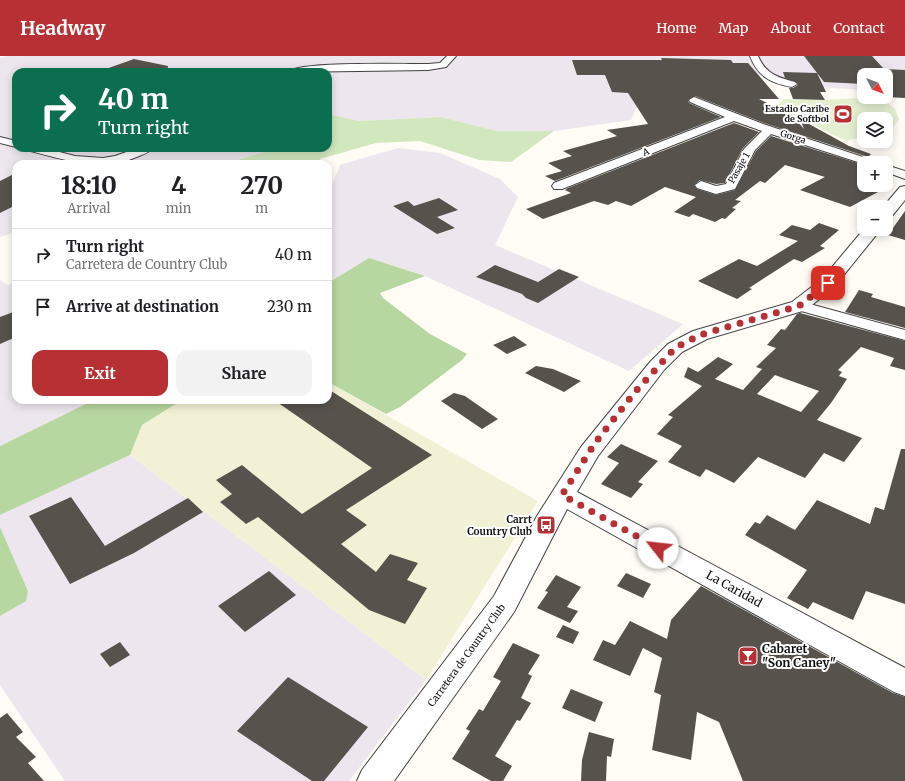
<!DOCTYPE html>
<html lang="en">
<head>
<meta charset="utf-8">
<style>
  body { margin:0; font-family:Merriweather,serif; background:#f2f2f2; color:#202124; height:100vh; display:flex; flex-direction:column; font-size:15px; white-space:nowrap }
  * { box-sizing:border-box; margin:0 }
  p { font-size:13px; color:#757577 }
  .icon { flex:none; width:22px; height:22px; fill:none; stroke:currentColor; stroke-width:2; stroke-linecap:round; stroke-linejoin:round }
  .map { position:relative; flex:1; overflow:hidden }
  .details { position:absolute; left:12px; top:104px; width:320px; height:244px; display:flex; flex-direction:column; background:#fff; border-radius:12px; box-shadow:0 2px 10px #0003 }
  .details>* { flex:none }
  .guide { position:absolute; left:12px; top:12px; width:320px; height:84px; border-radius:12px; box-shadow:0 2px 10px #0003; background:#0b6e4f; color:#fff; overflow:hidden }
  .needle { width:26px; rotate:132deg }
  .buttons { position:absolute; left:857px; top:12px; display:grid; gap:8px }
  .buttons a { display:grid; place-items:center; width:36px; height:36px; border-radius:8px; background:#fff; box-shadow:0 2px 10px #0003; font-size:20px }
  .pin { position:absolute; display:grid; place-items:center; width:34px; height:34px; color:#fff; margin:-17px; border-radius:8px; box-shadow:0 2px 6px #0006 }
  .me { position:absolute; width:44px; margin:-22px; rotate:299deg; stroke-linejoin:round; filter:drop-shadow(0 0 3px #0008) }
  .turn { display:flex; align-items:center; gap:14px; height:84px; padding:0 20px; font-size:18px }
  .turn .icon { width:52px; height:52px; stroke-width:2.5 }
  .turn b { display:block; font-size:28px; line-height:34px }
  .eta { display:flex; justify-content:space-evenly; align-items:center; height:68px; text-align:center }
  .eta b { font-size:24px; font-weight:700; line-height:28px }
  .cta { display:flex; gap:8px; margin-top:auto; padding:8px 20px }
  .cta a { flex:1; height:46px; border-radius:12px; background:#b73134; color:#fff; font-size:16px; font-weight:700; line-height:46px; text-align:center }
  .cta a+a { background:#f2f2f2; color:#202124 }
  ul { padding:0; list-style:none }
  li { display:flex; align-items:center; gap:12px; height:52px; padding:0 20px; border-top:1px solid #e0e0e0 }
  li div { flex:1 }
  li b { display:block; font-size:15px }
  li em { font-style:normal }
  header { display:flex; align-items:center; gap:24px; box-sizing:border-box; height:56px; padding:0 20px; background:#b73134; color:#fff }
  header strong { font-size:19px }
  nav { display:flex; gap:22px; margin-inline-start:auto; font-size:14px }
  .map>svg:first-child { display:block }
  .industrial { fill:#ede6ee }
  .farmland { fill:#f3f1d5 }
  .green { fill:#d3e7bf }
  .forest { fill:#b7d7a0 }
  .pitch { fill:#e4efd0 }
  .building { fill:#58524d; fill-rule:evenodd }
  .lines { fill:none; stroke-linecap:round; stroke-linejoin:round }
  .minor-casing { stroke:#434343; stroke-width:2 }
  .tertiary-casing { stroke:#434343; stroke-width:2 }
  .minor { fill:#fff; fill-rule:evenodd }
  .tertiary { fill:#fff; fill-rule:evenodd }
  .route { stroke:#b73134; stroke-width:7; stroke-dasharray:0 12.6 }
  .labels { text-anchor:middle; stroke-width:4; stroke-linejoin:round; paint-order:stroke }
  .far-poi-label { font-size:9px; font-weight:bold; fill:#101010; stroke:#fff; text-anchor:end }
  .far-street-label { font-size:9px; fill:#101010; stroke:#fff }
  .poi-label { font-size:10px; font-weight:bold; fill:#101010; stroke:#fff; text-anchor:end }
  .street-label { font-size:10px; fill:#101010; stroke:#fff }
  .near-street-label { font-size:12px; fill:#101010; stroke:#fff }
  .near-poi-label { font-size:12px; font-weight:bold; fill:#101010; stroke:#fff; text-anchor:start }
</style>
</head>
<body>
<header>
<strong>Headway</strong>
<nav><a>Home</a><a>Map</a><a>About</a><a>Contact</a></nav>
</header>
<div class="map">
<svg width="905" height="725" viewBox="0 0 905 725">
  <rect width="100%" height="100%" fill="#fefcf4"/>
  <path class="industrial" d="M7 0H905V36L886 19H864V34L784 29 761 20 710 18 646 30 631 64 554 75H497L441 61 359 65 328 58V16H16V92H277L224 108H16V176L0 181V2Z
    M398 92 440 97 500 123 518 141 495 189 683 268 629 315 425 220 369 202 328 227V140L340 109Z
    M0 224 7 229 16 226V344H94L0 390Z
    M130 399 426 624 349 725H65L0 629V560L6 557 28 535 0 471V459Z"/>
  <path class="farmland" d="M328 326 538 445 426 624 130 399 142 369 182 344H259L262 346 265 344H328Z"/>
  <path class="green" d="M328 58 359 65 441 61 497 75H554L511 106 479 104 420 85 376 87 320 103 321 108H224L277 92H328Z"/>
  <path class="forest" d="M369 202 425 220 380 237 383 242 430 278 467 298 462 304 400 351 386 358 328 326V227Z
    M94 344H182L142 369 130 399 0 459V390Z
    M0 471 28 535 26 545 0 560Z"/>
  <path class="pitch" d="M878 41 895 52 899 64 892 72 886 74V63H864V81L846 85 776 51 784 43 825 44Z"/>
  <path class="building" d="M804 0H872L884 13 905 14V42L886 41V19H864V28L824 26Z
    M661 2 731 4 733 7H748L779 43H759L792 59 804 73 800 63 849 90 871 98 868 101 764 67 695 40 688 44 689 47 721 61 555 125 545 120 562 115 548 107 572 100 563 95 617 80 607 74 648 68 628 37 612 36 605 19H577L572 4H662Z
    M134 3 168 10 167 16H104L103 14Z
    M783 16 817 17 826 36H820L825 44 793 43 789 32H793L798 29V27L785 22Z
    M734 67 759 76 743 92 725 127 716 128 700 124 694 129 697 133 716 139 735 134 756 95 771 80 864 109V129H886V126L893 128 850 151 800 134 825 121 785 109 765 127 760 125 735 144 741 145 732 152 736 153 725 163 722 162 715 166 693 158 689 161 674 156 696 141 665 131 631 150 616 145 608 149 594 145 543 163 526 153 571 137 565 134 568 132Z
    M16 117V149L0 157V125Z
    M439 142 458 154 437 161 455 172 437 178 393 150 408 145 414 150Z
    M905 155V184L888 179Z
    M819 167 839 174 820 190 825 192 802 206 794 203 749 232 752 233 737 243 698 225 739 203 757 210 798 185 779 179 792 169 810 174Z
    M495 209 538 226 559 213 579 221 538 247 526 242 522 238 476 221Z
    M859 234 873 238 871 241 905 251V272L845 256Z
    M16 255V281L0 288V261Z
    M800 257 905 285V314L890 310 894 302 861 291 838 314 842 316 839 320 847 323 831 347 817 364 862 382 844 406 824 397 805 422 758 401 734 427 706 413 700 421 668 406 682 390 657 378 673 361 668 359 702 330 684 321 688 311 698 316 718 301 733 308 715 323 743 334 762 313 756 311 776 292 767 289 781 273 785 274 797 258ZM775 319 783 322 819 335 801 356 757 338Z
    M514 280 527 289 507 298 493 289Z
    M536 310 553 313 581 325 564 336 525 317Z
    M328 333 432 399 346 454 367 469 341 488 376 516 390 498 418 507 407 524 427 532 405 568 369 554 258 461 246 468 220 446 232 438 216 424 242 409 302 458 372 412 274 344H328Z
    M454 337 465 340 498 363 482 373 441 345Z
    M621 388 658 405 638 426 643 428 631 442 601 428 619 407 607 401Z
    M901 393H905V548L866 535 853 564 813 546 808 553 787 542 807 514 745 479 755 466 760 468 767 459 795 474 817 444 870 468 875 451 884 454Z
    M71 441 105 490 188 442 203 456 134 497 70 528 29 460Z
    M269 515 296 539 245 576 218 550Z
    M626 517 651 528 643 542 617 530Z
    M556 519 581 531 567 551 578 555 570 567 537 552 548 536 545 535Z
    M701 530 893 637 905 641V725H743L719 666 697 656 691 704 652 694 661 639 654 636 662 602 643 592 630 620 593 604 603 584 615 589 630 565 667 583 671 564Z
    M563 569 579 576 573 588 556 581Z
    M120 586 130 599 110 611 100 598Z
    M513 587 540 599 528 618 532 620 521 642 531 647 520 665 517 664 495 700 512 710 503 725H491L452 703 470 675 466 673 479 653 483 655 501 625 493 621Z
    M288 621 368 671 324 725H312L237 675Z
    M571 633 603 646 595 666 562 652Z
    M7 657 23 676 16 681 36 701 28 707 44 725H0V662Z
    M589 676 614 683 611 701 607 700 606 725H581L582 704Z"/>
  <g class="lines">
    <g class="minor-casing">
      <path id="minor" d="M447 0H456L446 11 428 14 287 16C298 5 407 8 428 8L440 7Z
        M750 0H758C766 18 777 21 795 26L797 28 792 31C771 27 758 21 750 0Z
        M694 41 763 68 875 105 877 107H864V108L771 78 755 94 735 133 716 138 697 132 695 129 701 125 716 130 726 128 744 93 762 75 734 65 562 133H554L552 130 554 127 725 61 690 46 689 44Z
        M0 81 16 85V91L0 87Z
        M25 92H44L75 100 103 102 115 100 138 92H153C150 96 144 98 139 100 103 117 64 104 27 94Z
        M886 109 905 115V123L886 116Z
        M799 245 905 274V284L794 253 791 250 794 247Z"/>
    </g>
    <g class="tertiary-casing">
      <path id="tertiary" d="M905 130V144L892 160 886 162V151H883L900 131Z
        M864 173H881L834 231 806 254 707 283 682 296 664 314 598 400 577 436 905 612V640L894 636 567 453 514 556 394 725H357L362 714 494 540 537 460 581 391 650 306 668 288 693 275 792 246 822 223Z"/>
    </g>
    <use href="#minor" class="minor"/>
    <use href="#tertiary" class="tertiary"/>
  </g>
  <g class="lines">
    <path class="route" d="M658 492 562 439 595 387 635 336 675 292 700 279 799 250 828 227"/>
  </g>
  <defs>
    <g id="stadium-square" transform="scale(1)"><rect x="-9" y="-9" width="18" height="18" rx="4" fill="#b73134" stroke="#fff"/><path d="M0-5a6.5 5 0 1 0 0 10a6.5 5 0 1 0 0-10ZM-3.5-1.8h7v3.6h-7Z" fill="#fff"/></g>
    <g id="bus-square" transform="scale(1)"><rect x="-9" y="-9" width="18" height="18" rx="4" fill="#b73134" stroke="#fff"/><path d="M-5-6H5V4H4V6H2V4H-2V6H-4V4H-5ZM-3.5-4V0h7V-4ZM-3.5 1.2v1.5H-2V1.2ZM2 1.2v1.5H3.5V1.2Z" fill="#fff"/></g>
    <g id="bar-square" transform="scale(1)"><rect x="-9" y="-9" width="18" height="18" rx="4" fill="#b73134" stroke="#fff"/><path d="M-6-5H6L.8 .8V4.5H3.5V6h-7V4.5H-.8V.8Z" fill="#fff"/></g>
  </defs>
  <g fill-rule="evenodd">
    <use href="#stadium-square" x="843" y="58"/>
    <use href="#bus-square" x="546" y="469"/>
    <use href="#bar-square" x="748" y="600"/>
  </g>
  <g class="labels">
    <g class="far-poi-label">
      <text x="829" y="56">Estadio Caribe<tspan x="829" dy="10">de Softbol</tspan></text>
    </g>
    <g class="far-street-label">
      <text transform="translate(793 81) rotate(17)" y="3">Gorga</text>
      <text transform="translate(646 96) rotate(-21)" y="3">A</text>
      <text transform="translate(739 112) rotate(-60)" y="3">Pasaje 1</text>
    </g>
    <g class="poi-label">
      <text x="532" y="467">Carrt<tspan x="532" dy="12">Country Club</tspan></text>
    </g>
    <g class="street-label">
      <text transform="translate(466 599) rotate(-54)" y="4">Carretera de Country Club</text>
    </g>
    <g class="near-street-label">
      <text transform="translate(734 533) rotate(29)" y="4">La Caridad</text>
    </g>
    <g class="near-poi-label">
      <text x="762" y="597">Cabaret<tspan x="762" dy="14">"Son Caney"</tspan></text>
    </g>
  </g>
</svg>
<div class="buttons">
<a><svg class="needle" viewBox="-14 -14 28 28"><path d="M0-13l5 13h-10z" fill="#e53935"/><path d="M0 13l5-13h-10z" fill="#757577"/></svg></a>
<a><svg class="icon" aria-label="layers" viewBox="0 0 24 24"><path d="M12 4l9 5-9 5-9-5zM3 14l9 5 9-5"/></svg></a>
<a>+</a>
<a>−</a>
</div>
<div class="pin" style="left:828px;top:227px;background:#d93025"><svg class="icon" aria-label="arrive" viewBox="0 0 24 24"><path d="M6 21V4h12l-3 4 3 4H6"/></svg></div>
<svg class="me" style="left:658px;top:492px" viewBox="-20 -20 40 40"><circle r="19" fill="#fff"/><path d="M0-13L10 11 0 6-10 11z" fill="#b73134"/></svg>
<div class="guide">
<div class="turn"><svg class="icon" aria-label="right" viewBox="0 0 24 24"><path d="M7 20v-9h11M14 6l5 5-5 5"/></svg><div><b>40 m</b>Turn right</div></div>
</div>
<section class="details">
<div class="eta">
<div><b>18:10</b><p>Arrival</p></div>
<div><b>4</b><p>min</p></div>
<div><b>270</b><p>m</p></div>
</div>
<ul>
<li><svg class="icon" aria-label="right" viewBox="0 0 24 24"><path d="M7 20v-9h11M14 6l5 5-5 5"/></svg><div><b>Turn right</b><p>Carretera de Country Club</p></div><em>40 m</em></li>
<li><svg class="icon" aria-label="arrive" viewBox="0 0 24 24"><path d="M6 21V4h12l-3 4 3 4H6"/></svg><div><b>Arrive at destination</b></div><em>230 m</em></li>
</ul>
<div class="cta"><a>Exit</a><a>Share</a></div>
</section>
</div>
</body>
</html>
